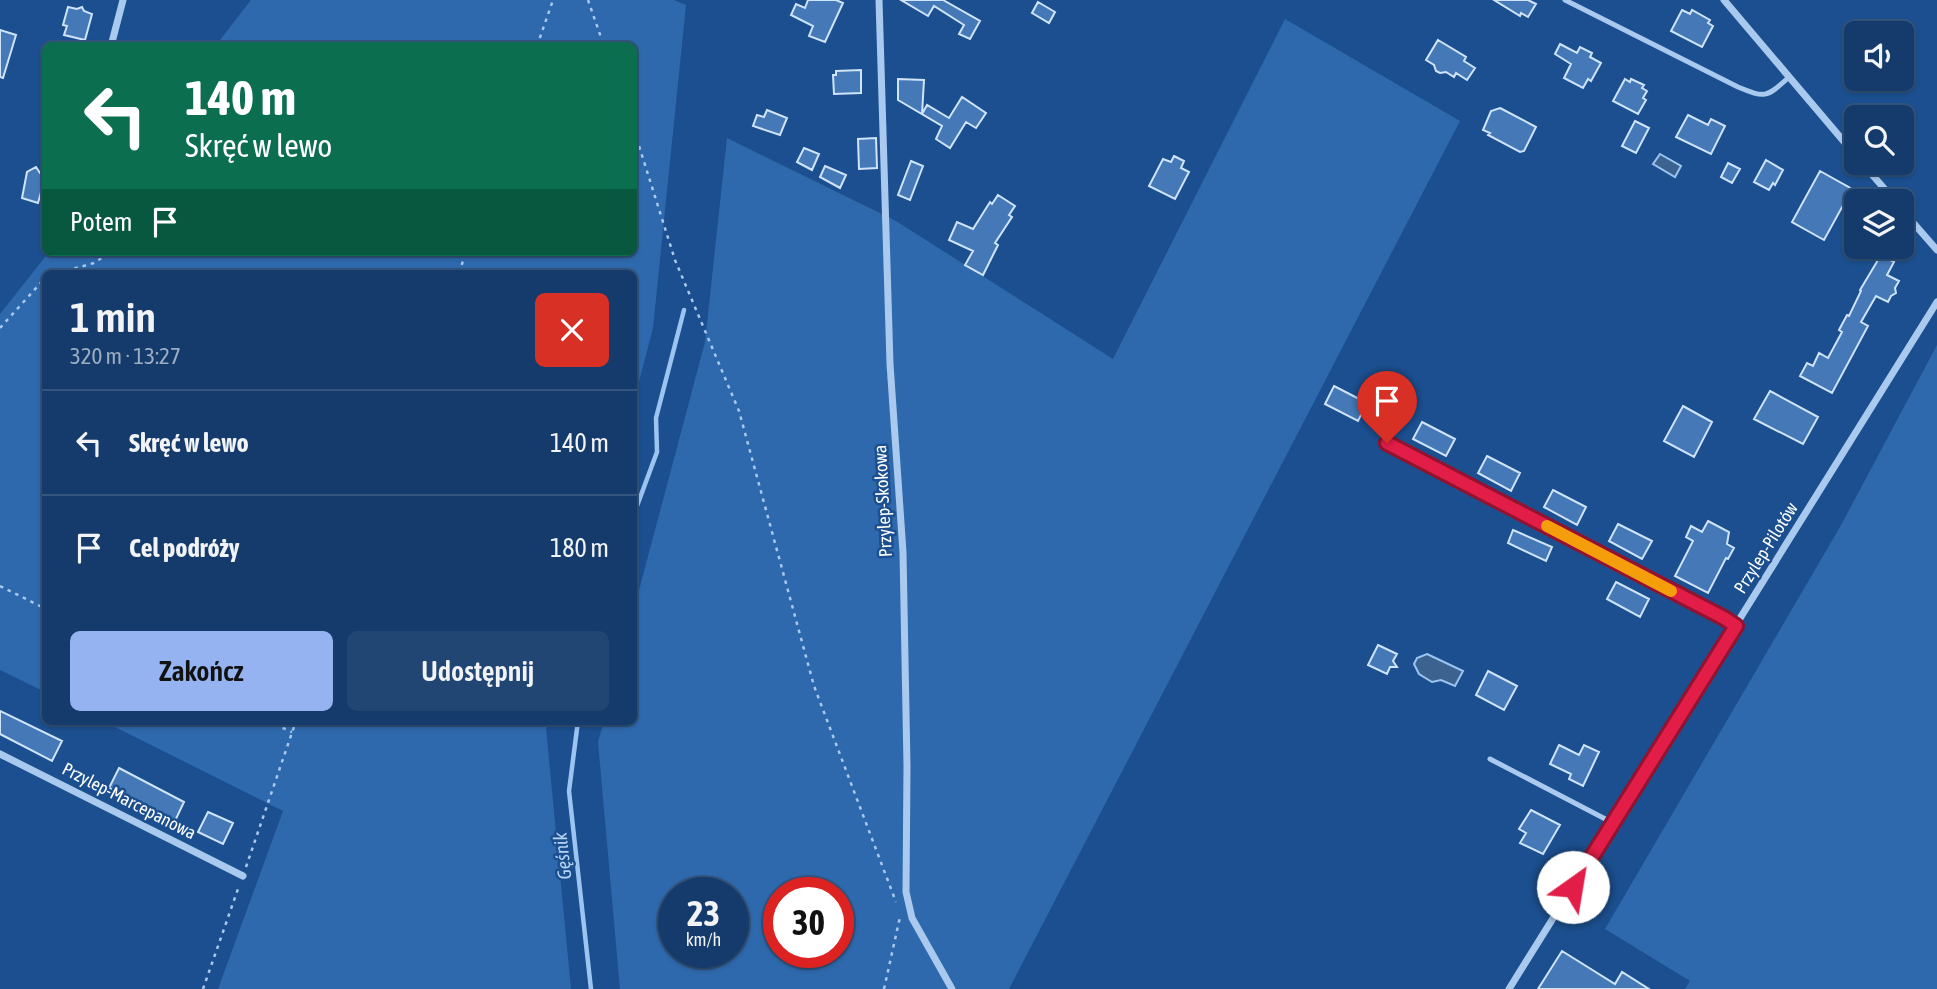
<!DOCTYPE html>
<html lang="pl">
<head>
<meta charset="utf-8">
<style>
  body { margin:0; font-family:"Asap Condensed",sans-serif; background:#214673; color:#f1f3f6; height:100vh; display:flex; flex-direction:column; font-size:26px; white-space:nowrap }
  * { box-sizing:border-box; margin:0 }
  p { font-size:23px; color:#9dadc1 }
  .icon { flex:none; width:38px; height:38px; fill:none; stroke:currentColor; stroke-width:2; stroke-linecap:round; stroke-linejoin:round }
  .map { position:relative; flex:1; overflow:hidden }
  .panel { position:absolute; left:42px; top:270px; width:595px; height:455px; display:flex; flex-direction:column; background:#143b6b; border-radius:10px; box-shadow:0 2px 5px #0004,0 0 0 2px #33557e }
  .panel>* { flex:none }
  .top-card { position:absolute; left:42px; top:42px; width:595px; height:214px; border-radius:10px; box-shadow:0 2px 5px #0004,0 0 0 2px #33557e; background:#0b6e4f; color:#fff; overflow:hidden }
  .tools { position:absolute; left:1844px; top:21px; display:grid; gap:14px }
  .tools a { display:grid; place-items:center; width:70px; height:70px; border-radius:10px; background:#143b6b; box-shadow:0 2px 5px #0004,0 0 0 2px #33557e; font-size:35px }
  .speed { position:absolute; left:658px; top:877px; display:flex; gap:14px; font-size:35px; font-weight:700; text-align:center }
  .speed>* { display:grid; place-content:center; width:91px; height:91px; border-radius:50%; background:#143b6b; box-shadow:0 2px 5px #0004,0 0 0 2px #33557e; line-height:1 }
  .speed small { font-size:18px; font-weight:400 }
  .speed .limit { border:10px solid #d22; background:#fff; color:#111 }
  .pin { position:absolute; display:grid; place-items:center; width:60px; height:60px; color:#fff; margin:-72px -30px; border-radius:50% 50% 50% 0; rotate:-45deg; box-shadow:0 0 7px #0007 }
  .pin .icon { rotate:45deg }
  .me { position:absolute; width:77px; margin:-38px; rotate:32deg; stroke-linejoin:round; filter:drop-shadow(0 0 5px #0008) }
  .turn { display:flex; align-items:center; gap:24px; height:147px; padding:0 28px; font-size:32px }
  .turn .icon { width:91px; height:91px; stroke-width:2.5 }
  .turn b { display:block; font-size:49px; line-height:60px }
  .then { display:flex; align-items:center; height:66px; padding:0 28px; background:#0003; gap:14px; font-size:26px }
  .round { display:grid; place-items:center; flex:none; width:74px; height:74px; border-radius:10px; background:#214673 }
  .overview { display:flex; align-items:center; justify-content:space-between; height:119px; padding:0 28px }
  h1 { font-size:42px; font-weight:600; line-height:52px }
  .action { display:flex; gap:14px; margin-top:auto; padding:14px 28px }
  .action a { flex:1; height:80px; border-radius:10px; background:#95b2f1; color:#111; font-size:28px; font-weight:600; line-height:80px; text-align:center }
  .action a+a { background:#214673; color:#f1f3f6 }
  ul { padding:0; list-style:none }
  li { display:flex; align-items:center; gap:21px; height:105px; padding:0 28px; border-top:2px solid #33557e }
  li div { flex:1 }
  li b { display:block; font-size:26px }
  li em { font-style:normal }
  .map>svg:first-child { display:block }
  .green { fill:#2e69ad; fill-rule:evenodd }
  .water { fill:#3c6290; stroke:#9cc4f0; stroke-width:2 }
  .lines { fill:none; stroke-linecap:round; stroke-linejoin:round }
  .stream { stroke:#9cc4f0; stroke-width:4.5 }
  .building { fill:#4478b7; stroke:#cfe3fa; stroke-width:2 }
  .path { stroke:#a9c9ee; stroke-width:2.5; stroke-dasharray:3.5 5; stroke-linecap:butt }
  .service { stroke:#a9c9ee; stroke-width:5 }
  .minor { stroke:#a9c9ee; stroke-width:7 }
  .route-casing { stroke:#92132f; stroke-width:18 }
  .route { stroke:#e11d48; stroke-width:12 }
  .slow { stroke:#f59e0b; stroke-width:12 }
  .labels { text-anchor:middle; stroke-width:5; stroke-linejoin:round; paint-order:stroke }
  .street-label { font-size:18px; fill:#fff; stroke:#1b4f8f }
  .water-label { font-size:19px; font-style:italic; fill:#b5d3f5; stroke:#1b4f8f }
</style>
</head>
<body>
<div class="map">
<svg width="1937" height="989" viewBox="0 0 1937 989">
  <rect width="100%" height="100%" fill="#1b4f8f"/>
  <path class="green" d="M251 0H674L686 5 653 328 634 401V273H46L45 692 0 670V314L49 252H634V46L216 45Z
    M1285 19 1460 121 1009 989H620L598 742 604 721H634V609L705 342 727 138 896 221 1113 359ZM674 892H733V952H674ZM779 892H838V952H779Z
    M1937 345V989H1685L1690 981 1605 929 1840 527Z
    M103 721H548L546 728 571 989H218L283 811Z"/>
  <path class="water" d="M1660 154 1681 166 1675 177 1653 164Z
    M1427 654 1463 671 1455 686 1441 680 1432 682 1419 674 1414 664 1417 658Z"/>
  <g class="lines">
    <path class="stream" d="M634 514 657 452 656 418 684 310
      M578 721 569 791 591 989"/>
  </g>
  <path class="building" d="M808 0H836L843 3 825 42 809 36 813 26 791 15 796 4 805 8Z
    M901 0H943L980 21 970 39 959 34 964 25 934 6 928 16Z
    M1494 0H1528L1536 4 1528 17 1521 13 1520 16Z
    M1038 2 1055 12 1049 23 1032 13Z
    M68 7 77 9 82 7 84 11 92 14 85 40 64 35 67 26 63 25Z
    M1682 10 1690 14 1692 10 1710 20 1708 23 1713 26 1702 47 1671 31Z
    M0 30 16 35 3 78 0 77Z
    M1438 40 1466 57 1464 61 1475 68 1467 80 1456 73 1454 77 1446 72 1440 73 1436 71 1434 65 1426 60Z
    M1560 44 1577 53 1580 47 1592 53 1590 57 1601 63 1591 81 1588 79 1583 88 1564 78 1571 64 1555 54Z
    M861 70V93L834 94 833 75H836V71Z
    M898 79 924 80 922 114 927 105 949 118 962 97 986 113 976 128 966 122 950 148 936 139 942 126 898 100Z
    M1625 79 1630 82 1631 79 1644 85 1642 88 1647 91 1643 98 1646 100 1638 114 1613 101Z
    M1500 108 1536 127 1524 151 1520 152 1488 135 1490 133 1483 130 1491 111Z
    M767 110 787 118 780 135 753 126 757 115 764 117Z
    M1688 115 1708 125 1711 119 1725 126 1711 154 1676 137Z
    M1635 121 1649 128 1636 153 1622 146Z
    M876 138 877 168 859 169 858 139Z
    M804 148 819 154 812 170 797 162Z
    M1174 156 1184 161 1181 168 1189 172 1175 199 1149 186 1163 159 1171 162Z
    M1766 160 1783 170 1775 185 1773 183 1769 190 1754 182Z
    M911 161 923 166 910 200 898 195Z
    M1728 163 1740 169 1732 183 1721 177Z
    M825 166 846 175 840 188 820 177Z
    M36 167 40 173 46 174 38 203 22 198 27 172Z
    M1820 171 1852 189 1824 240 1792 222Z
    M998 195 1015 206 1009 215 1012 217 995 243 998 245 983 275 965 265 973 251 949 240 957 222 973 229 990 202 992 204Z
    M1881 255 1894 262 1887 275 1899 281 1895 288 1896 293 1891 296 1888 302 1876 296 1861 322 1868 326 1832 393 1800 376 1807 363 1813 366 1819 353 1828 358 1842 332 1839 330 1847 315 1849 316 1861 291 1860 290Z
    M1334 386 1367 403 1358 421 1325 404Z
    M1770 391 1818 417 1803 444 1754 419Z
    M1683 406 1712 422 1694 457 1664 441Z
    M1422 422 1455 439 1446 456 1413 439Z
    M1487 456 1520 473 1511 491 1478 473Z
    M1553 490 1586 507 1577 525 1544 507Z
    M1708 521 1729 532 1727 544 1734 548 1728 559 1726 558 1708 593 1675 576 1693 541 1686 537 1691 526 1702 532Z
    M1618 524 1652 541 1642 559 1609 541Z
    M1513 530 1552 547 1546 561 1508 543Z
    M1616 582 1649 599 1640 617 1607 599Z
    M1378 645 1397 654 1393 661 1397 667H1390L1387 674 1368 665Z
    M1488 671 1517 686 1504 710 1476 695Z
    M0 711 62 741 52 761 0 734Z
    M1559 745 1579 755 1584 745 1599 752 1583 786 1569 779 1571 774 1550 764Z
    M119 768 184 802 175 821 109 788Z
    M1531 810 1560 825 1543 854 1520 843 1526 833 1519 829Z
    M208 812 233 823 223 844 198 832Z
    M1562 951 1615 984 1622 972 1649 989H1538Z"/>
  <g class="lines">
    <path class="path" d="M588 0 604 46
      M537 46 553 0
      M634 130 675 260 739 411 814 686 896 902
      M58 273 94 263 111 252
      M459 273 466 252
      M0 328 46 277
      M0 586 46 609
      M267 721 292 732
      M246 867 296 721
      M203 989 239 886
      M884 989 900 917"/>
    <path class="service" d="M1565 0 1738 87C1765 98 1766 98 1788 78
      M1387 443 1724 618 1736 627
      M1490 759 1613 823"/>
    <path class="minor" d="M879 0 890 364 903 552 907 766 906 892 912 918 952 989
      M1724 0 1857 157
      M111 46 123 0
      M1862 163 1895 201
      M1902 210 1937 250
      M0 754 243 876
      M1509 989 1937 302"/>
  </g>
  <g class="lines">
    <g class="route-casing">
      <path id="route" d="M1387 443 1724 618 1736 626 1573 887"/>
    </g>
    <use href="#route" class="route"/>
    <path class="slow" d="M1547 526 1671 591"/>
  </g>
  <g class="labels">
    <g class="street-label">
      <text transform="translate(883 501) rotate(-93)" y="6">Przylep-Skokowa</text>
      <text transform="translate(1766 548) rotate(-58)" y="6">Przylep-Pilotów</text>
      <text transform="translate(129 801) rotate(27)" y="6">Przylep-Marcepanowa</text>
    </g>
    <g class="water-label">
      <text transform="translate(562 856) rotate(-96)" y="7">Gęśnik</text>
    </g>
  </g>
</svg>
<div class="tools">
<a><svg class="icon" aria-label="sound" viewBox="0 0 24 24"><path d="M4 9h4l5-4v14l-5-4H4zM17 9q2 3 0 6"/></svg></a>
<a><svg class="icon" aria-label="search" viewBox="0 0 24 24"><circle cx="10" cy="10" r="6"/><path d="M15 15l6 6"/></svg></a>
<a><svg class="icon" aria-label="layers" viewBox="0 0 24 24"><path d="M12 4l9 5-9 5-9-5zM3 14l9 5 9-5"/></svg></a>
</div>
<div class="speed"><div>23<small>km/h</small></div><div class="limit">30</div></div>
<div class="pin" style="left:1387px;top:443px;background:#d93025"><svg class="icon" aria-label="arrive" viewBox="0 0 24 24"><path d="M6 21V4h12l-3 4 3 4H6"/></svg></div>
<svg class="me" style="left:1573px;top:887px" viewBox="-20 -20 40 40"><circle r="19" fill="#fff"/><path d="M0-13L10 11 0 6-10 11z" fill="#e11d48"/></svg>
<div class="top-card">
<div class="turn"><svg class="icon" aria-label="left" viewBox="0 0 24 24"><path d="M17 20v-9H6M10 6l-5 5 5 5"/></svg><div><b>140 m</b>Skręć w lewo</div></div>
<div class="then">Potem<svg class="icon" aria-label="arrive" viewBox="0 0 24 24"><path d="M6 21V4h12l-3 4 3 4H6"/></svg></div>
</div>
<section class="panel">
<div class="overview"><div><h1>1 min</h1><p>320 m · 13:27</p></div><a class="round" style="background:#d93025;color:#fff"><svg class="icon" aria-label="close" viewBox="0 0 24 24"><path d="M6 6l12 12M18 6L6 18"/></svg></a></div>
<ul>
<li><svg class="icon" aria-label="left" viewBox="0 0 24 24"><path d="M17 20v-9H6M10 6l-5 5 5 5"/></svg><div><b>Skręć w lewo</b></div><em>140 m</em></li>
<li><svg class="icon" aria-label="arrive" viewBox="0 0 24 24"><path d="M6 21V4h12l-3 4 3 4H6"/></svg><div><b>Cel podróży</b></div><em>180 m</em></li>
</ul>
<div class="action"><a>Zakończ</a><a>Udostępnij</a></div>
</section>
</div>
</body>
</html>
